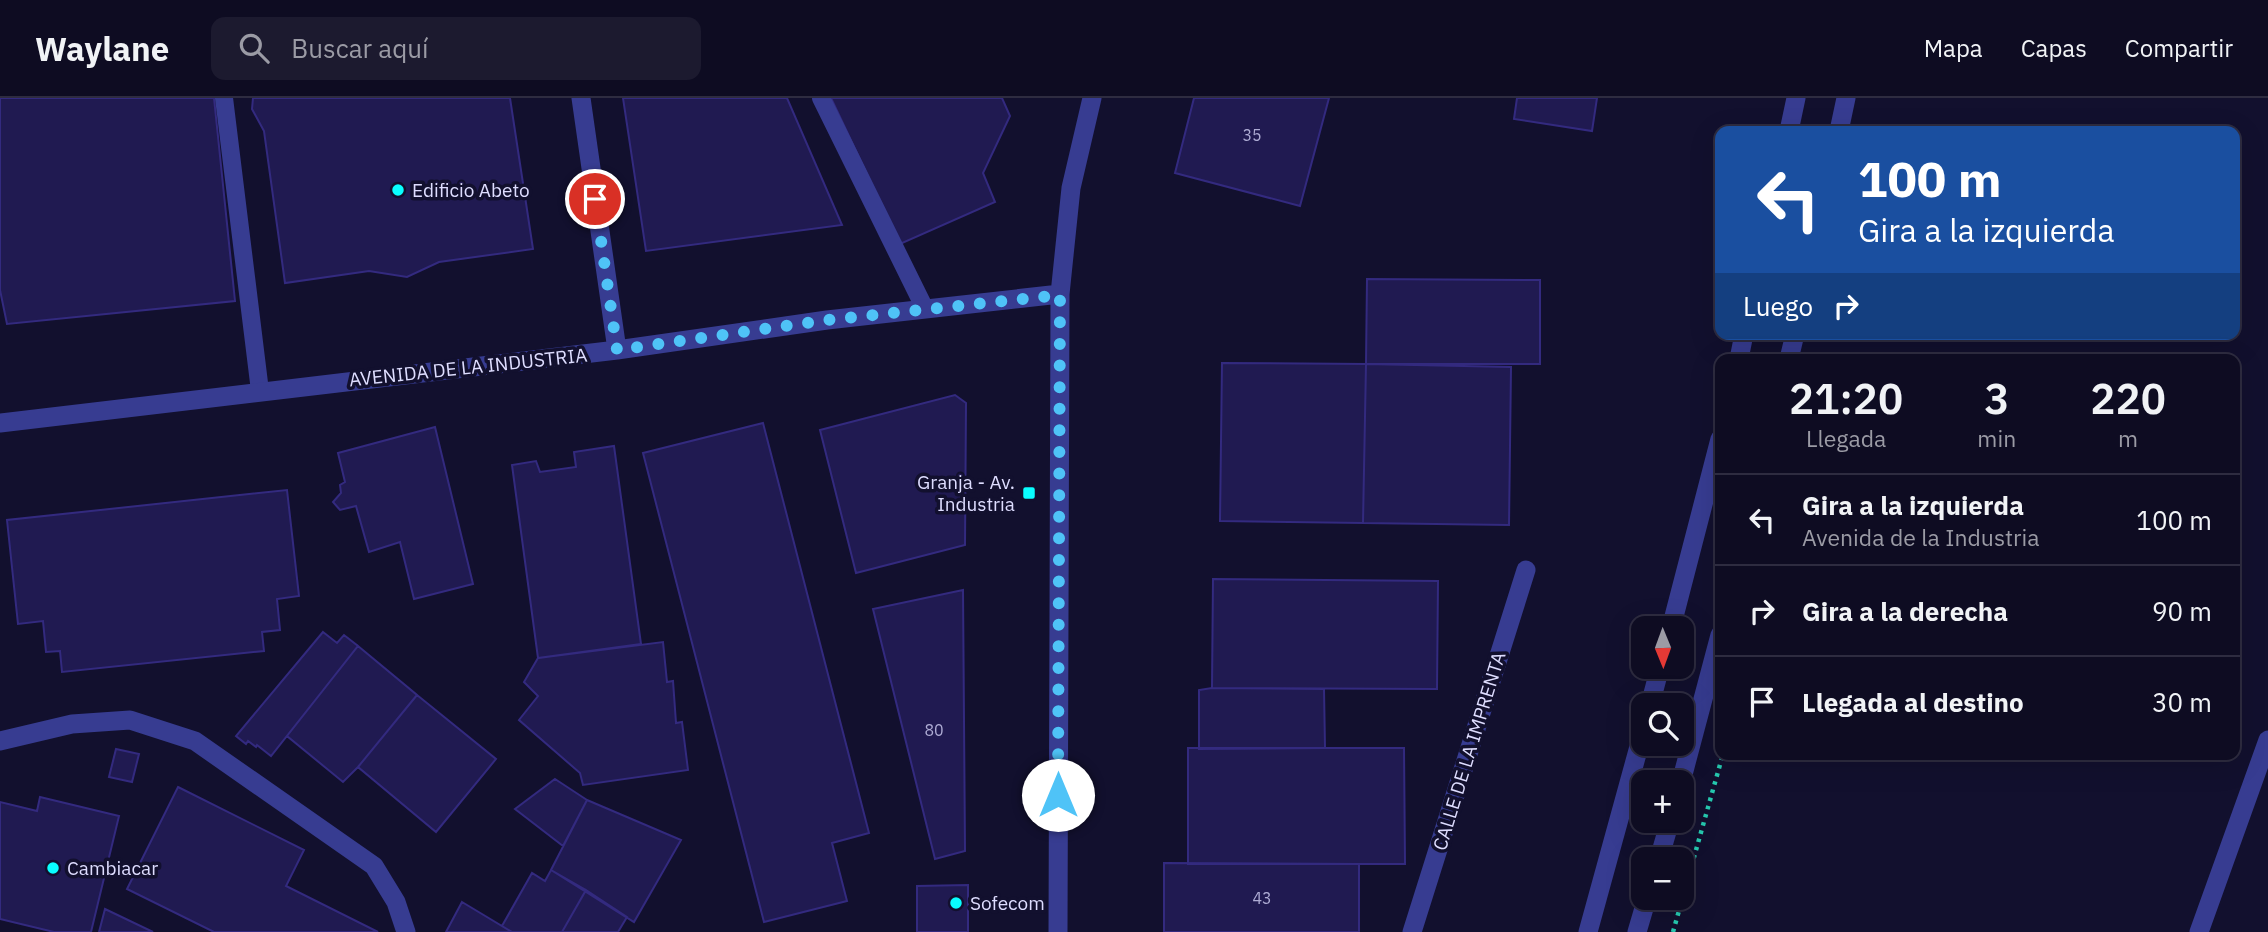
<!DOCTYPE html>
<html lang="es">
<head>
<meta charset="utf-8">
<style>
  body { margin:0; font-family:"IBM Plex Sans",sans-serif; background:#1c1a2f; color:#f1f3f6; height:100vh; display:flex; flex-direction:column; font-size:26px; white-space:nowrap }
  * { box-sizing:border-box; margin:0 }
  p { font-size:23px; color:#9b9ba5 }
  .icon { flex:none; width:38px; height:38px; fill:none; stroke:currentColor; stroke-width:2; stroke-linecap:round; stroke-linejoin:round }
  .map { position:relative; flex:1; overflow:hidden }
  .drawer { position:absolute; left:1715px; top:256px; width:525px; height:406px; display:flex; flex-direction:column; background:#0e0c22; border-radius:14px; box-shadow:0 7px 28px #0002,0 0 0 2px #2e2c40 }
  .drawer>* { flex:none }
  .top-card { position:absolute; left:1715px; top:28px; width:525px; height:214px; border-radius:14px; box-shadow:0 7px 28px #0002,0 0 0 2px #2e2c40; background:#1a4fa0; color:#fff; overflow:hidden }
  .needle { width:46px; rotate:179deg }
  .fabs { position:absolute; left:1631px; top:518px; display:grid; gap:14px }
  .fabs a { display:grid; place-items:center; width:63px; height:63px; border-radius:14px; background:#0e0c22; box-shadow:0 7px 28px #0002,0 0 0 2px #2e2c40; font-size:35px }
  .pin { position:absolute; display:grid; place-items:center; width:60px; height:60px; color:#fff; margin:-30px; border:4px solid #fff; border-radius:50%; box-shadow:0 2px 7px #0007 }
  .me { position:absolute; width:77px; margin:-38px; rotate:0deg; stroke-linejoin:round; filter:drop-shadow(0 0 5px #0008) }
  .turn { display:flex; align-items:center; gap:24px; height:147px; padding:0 28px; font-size:32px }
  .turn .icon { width:91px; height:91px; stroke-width:2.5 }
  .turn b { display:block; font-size:49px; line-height:60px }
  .then { display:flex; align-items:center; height:66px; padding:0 28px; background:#0003; gap:14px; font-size:26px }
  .eta { display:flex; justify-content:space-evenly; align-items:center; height:119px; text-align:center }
  .eta b { font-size:42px; font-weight:600; line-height:49px }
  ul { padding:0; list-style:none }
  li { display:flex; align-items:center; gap:21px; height:91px; padding:0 28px; border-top:2px solid #2e2c40 }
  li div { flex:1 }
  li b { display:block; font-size:26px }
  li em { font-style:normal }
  header { display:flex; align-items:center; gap:42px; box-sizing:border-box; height:98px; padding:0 35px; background:#0e0c22; border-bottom:2px solid #2e2c40 }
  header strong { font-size:33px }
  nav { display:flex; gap:38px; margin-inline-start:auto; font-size:24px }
  .search { width:490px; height:63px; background:#1c1a2f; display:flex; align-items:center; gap:18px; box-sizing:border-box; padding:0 24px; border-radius:14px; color:#9b9ba5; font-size:26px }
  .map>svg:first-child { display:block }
  .building { fill:#201a51; stroke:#332a7f; stroke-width:2 }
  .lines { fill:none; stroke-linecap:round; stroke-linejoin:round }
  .path { stroke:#26cab0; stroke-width:4.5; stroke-dasharray:3.5 5; stroke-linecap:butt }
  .service { stroke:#373c91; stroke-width:18 }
  .minor { stroke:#373c91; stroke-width:19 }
  .tertiary { stroke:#373c91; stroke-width:19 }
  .route { stroke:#4fc3f7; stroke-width:12; stroke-dasharray:0 21.6 }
  .poi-dot { fill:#09feff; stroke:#12102e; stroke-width:2.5 }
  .labels { text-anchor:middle; stroke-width:7; stroke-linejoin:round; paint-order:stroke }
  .number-label { font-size:16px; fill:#aeacd4 }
  .poi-label { font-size:19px; fill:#deddff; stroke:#12102e; text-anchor:start }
  .street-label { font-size:19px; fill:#deddff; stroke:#12102e }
</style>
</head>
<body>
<header>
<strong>Waylane</strong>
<div class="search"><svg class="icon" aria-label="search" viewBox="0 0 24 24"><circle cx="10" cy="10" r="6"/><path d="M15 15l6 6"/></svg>Buscar aquí</div>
<nav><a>Mapa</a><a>Capas</a><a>Compartir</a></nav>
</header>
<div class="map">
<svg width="2268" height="834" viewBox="0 0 2268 834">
  <rect width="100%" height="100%" fill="#12102e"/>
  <path class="building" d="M0 0H214L235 203 7 226 0 192Z
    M253 0H510L533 151 439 164 407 179 369 173 285 185 264 33 252 11Z
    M623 0H787L842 127 646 153Z
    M831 0H1002L1010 18 983 75 995 104 900 146Z
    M1194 0H1329L1300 108 1175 75Z
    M1517 0H1597L1592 33 1514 21Z
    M1367 181 1540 182V266H1366Z
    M1222 265 1366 266 1363 425 1220 423Z
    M1366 266 1511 269 1509 427 1363 425Z
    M955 297 966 305 965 447 856 475 820 332Z
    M763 325 869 735 832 745 847 803 764 824 643 355Z
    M435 329 473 486 414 501 400 444 369 454 356 408 340 412 333 404 341 395 340 387 345 384 338 355Z
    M614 348 641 546 538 560 512 367 536 363 540 374 576 369 574 354Z
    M287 392 299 498 277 501 280 532 262 534 264 553 62 574 60 553 46 554 43 523 18 526 7 422Z
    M1213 481 1438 483 1437 591 1212 590Z
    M963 492 965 753 935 761 873 511Z
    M323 534 337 545 344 537 358 548 271 658 257 647 256 649 248 643 246 646 236 638Z
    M663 544 667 584 673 583 676 625 682 624 688 672 583 687 580 675 519 622 538 598 524 584 538 560Z
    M358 548 417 597 358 669 343 684 287 638Z
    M1212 590 1324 591 1325 650 1199 651V592Z
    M417 597 496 661 436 734 358 669Z
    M1188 650H1404L1405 766H1188Z
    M116 651 139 656 132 684 109 679Z
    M555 681 587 702 563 748 515 711Z
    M178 689 304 752 286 788 378 834H214L127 791Z
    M40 699 119 718 91 834H54L0 821V704L37 713Z
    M587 702 681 742 634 824 551 772Z
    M1164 765 1359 766V834H1164Z
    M551 772 586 792 562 834H512L502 828 532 775 545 783Z
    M968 787V834H917V788Z
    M586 792 627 819 618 834H562Z
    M462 804 512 834H446Z
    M105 811 153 834H99Z"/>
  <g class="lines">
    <path class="path" d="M1673 834 1723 656"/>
    <path class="service" d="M224 0 260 293
      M821 0 925 211"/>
    <path class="minor" d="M581 0 617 252
      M0 325 617 252 827 222 1060 196
      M0 643 72 626 130 622 195 643 374 768 396 804 406 834
      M1058 834 1060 196 1071 90 1092 0
      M1412 834 1526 472
      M2199 834 2268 642"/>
    <path class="tertiary" d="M1789 33 1796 0
      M1839 33 1846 0
      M1739 261 1744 236
      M1789 261 1795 236
      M1671 530 1720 341
      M1650 607 1660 569
      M1681 684 1720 537
      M1659 761 1670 723
      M1588 834 1643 634
      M1637 834 1647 800"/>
  </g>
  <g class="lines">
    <path class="route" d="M595 101 617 252 827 222 1060 197 1058 697"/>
  </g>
  <g class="poi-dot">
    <circle cx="398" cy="92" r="7"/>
    <rect x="1022" y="388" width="14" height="14" rx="3.5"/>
    <circle cx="53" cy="770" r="7"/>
    <circle cx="956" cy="805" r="7"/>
  </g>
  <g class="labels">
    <g class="number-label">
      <text x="1252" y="43">35</text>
      <text x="934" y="638">80</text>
      <text x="1262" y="806">43</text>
    </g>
    <g class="poi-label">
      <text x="412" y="99">Edificio Abeto</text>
      <text x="1015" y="391" text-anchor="end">Granja - Av.<tspan x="1015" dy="22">Industria</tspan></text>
      <text x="67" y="777">Cambiacar</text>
      <text x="970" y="812">Sofecom</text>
    </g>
    <g class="street-label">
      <text transform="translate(468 269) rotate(-6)" y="7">AVENIDA DE LA INDUSTRIA</text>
      <text transform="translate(1469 653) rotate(-73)" y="7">CALLE DE LA IMPRENTA</text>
    </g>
  </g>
</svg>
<div class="fabs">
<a><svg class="needle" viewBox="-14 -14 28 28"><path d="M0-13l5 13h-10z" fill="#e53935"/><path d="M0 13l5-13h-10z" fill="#9b9ba5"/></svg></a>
<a><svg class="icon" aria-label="search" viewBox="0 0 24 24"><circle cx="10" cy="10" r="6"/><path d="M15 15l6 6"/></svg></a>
<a>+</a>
<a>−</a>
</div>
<div class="pin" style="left:595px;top:101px;background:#d93025"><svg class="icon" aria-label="arrive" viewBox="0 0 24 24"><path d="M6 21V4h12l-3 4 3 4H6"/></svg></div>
<svg class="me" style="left:1058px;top:697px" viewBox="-20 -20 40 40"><circle r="19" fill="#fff"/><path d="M0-13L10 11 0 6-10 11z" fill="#4fc3f7"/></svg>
<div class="top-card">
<div class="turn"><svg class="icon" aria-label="left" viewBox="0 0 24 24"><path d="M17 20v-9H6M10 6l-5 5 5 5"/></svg><div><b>100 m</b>Gira a la izquierda</div></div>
<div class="then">Luego<svg class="icon" aria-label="right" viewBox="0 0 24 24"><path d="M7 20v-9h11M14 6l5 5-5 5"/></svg></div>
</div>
<section class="drawer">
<div class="eta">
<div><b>21:20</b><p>Llegada</p></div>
<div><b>3</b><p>min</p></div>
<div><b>220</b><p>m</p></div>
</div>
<ul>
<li><svg class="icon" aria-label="left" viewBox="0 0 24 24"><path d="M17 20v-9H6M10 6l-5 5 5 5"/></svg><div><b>Gira a la izquierda</b><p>Avenida de la Industria</p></div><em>100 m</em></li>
<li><svg class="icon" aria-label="right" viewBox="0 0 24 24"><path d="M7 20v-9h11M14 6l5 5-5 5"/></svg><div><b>Gira a la derecha</b></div><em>90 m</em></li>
<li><svg class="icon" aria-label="arrive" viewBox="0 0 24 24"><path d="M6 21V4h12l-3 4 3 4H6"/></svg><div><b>Llegada al destino</b></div><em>30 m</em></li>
</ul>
</section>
</div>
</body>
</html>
